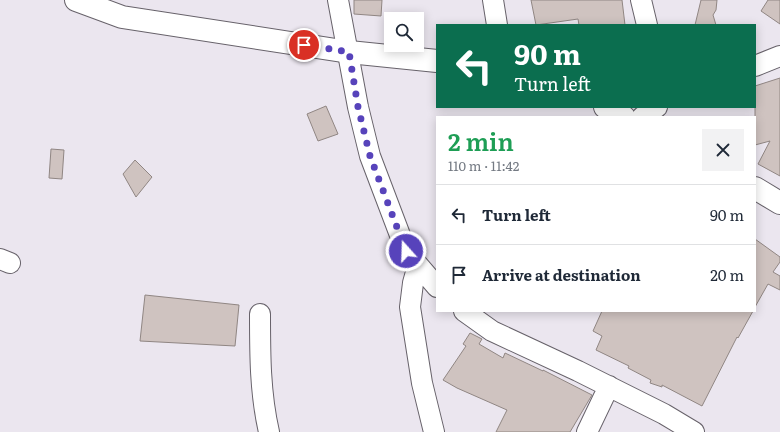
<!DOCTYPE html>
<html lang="en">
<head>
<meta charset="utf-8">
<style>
  body { margin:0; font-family:Literata,serif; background:#f2f2f3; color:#1f2937; height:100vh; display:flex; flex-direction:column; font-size:15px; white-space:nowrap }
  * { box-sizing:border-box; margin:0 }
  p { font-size:13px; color:#747a83 }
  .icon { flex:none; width:22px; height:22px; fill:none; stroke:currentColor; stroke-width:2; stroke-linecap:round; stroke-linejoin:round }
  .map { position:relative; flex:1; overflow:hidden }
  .drawer { position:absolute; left:436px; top:116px; width:320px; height:196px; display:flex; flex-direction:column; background:#fff; border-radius:0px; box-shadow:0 2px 10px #0003 }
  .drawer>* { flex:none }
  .guide { position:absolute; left:436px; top:24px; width:320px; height:84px; border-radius:0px; box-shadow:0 2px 10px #0003; background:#0b6e4f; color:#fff; overflow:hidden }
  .controls { position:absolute; left:384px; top:12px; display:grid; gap:8px }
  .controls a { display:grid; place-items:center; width:40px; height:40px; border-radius:0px; background:#fff; box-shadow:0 2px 10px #0003; font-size:20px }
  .pin { position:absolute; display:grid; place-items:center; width:34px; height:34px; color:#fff; margin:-17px; border:2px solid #fff; border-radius:50%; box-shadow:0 1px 4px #0007 }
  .me { position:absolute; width:44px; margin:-22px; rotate:340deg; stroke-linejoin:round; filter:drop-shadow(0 0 3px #0008) }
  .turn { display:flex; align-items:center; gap:14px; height:84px; padding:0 12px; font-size:18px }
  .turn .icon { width:52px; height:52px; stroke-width:2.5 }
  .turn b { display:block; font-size:28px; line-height:34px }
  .round { display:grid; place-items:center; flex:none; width:42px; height:42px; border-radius:0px; background:#f2f2f3 }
  .summary { display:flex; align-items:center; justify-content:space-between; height:68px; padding:0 12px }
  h1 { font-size:24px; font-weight:600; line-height:30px; color:#1e9e55 }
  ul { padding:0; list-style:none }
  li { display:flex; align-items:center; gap:12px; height:60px; padding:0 12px; border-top:1px solid #e0e1e3 }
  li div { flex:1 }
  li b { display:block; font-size:15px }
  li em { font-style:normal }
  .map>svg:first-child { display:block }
  .building { fill:#cfc3c0; stroke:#908683 }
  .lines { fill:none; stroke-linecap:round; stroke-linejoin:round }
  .minor-casing { stroke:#67626a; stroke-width:22 }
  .major-casing { stroke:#67626a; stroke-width:24 }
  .minor { stroke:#fff; stroke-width:20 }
  .major { stroke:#fff; stroke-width:22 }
  .route { stroke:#5743bb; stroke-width:7; stroke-dasharray:0 12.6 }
</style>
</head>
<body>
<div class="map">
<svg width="780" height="432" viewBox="0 0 780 432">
  <rect width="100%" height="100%" fill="#ebe6ef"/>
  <path class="building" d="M354 0H382L381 16 354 14Z
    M531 0H622L625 25H579L578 19 536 25Z
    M701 0H717L716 10 713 15 716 25H695Z
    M768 0H780V24L761 11Z
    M780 78V176L758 164 770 141 755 145V86Z
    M326 106 338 134 318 141 307 114Z
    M51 149 64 150 62 179 49 178Z
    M135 160 152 177 136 197 123 174Z
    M755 239 780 257V262L773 272 780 276V290L768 284 755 307Z
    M145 295 239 305 235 346 140 341Z
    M602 311H753L738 338 737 337 702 406 662 385V387L650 383 651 380 628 368 629 366 596 350 602 336 593 331Z
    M470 333 482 339 479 344 503 358 505 353 543 371V370L592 395 570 432H496L507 410 457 388 443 380 466 346 463 344Z"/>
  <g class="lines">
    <g class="minor-casing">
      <path id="minor" d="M338 0 358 107 370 156 406 251 437 287
        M493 0 497 25
        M641 0 647 25
        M755 66 780 56
        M642 117 657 107
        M0 259 10 263
        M418 265 413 283 410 307 422 383 434 432
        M464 311 492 331 578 371 664 414 694 432
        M260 314C260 354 260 393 269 432
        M587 432 609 386"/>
    </g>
    <g class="major-casing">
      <path id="major" d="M76 0 122 17 349 52 437 61
        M605 107 624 117
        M755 188 780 203"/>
    </g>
    <use href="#minor" class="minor"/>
    <use href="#major" class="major"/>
  </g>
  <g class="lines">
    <path class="route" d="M304 45 349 52 358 107 370 156 406 251"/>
  </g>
</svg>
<div class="controls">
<a><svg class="icon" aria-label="search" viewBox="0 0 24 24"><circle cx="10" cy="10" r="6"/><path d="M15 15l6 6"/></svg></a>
</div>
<div class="pin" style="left:304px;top:45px;background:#d93025"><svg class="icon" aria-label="arrive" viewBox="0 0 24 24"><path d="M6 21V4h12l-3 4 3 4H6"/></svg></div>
<svg class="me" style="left:406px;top:251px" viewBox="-20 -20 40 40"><circle r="17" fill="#5743bb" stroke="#fff" stroke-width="3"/><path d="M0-11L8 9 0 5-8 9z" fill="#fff"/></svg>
<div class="guide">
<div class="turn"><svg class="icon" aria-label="left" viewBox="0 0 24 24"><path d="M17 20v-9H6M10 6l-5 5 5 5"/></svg><div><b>90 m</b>Turn left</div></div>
</div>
<section class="drawer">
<div class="summary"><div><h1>2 min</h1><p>110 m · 11:42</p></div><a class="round"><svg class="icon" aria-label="close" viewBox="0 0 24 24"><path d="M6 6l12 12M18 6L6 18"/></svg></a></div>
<ul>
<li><svg class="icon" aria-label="left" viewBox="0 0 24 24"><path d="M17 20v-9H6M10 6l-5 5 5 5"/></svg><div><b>Turn left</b></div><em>90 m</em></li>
<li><svg class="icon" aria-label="arrive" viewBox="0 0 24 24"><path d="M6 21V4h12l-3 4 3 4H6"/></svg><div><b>Arrive at destination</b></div><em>20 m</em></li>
</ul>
</section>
</div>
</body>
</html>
